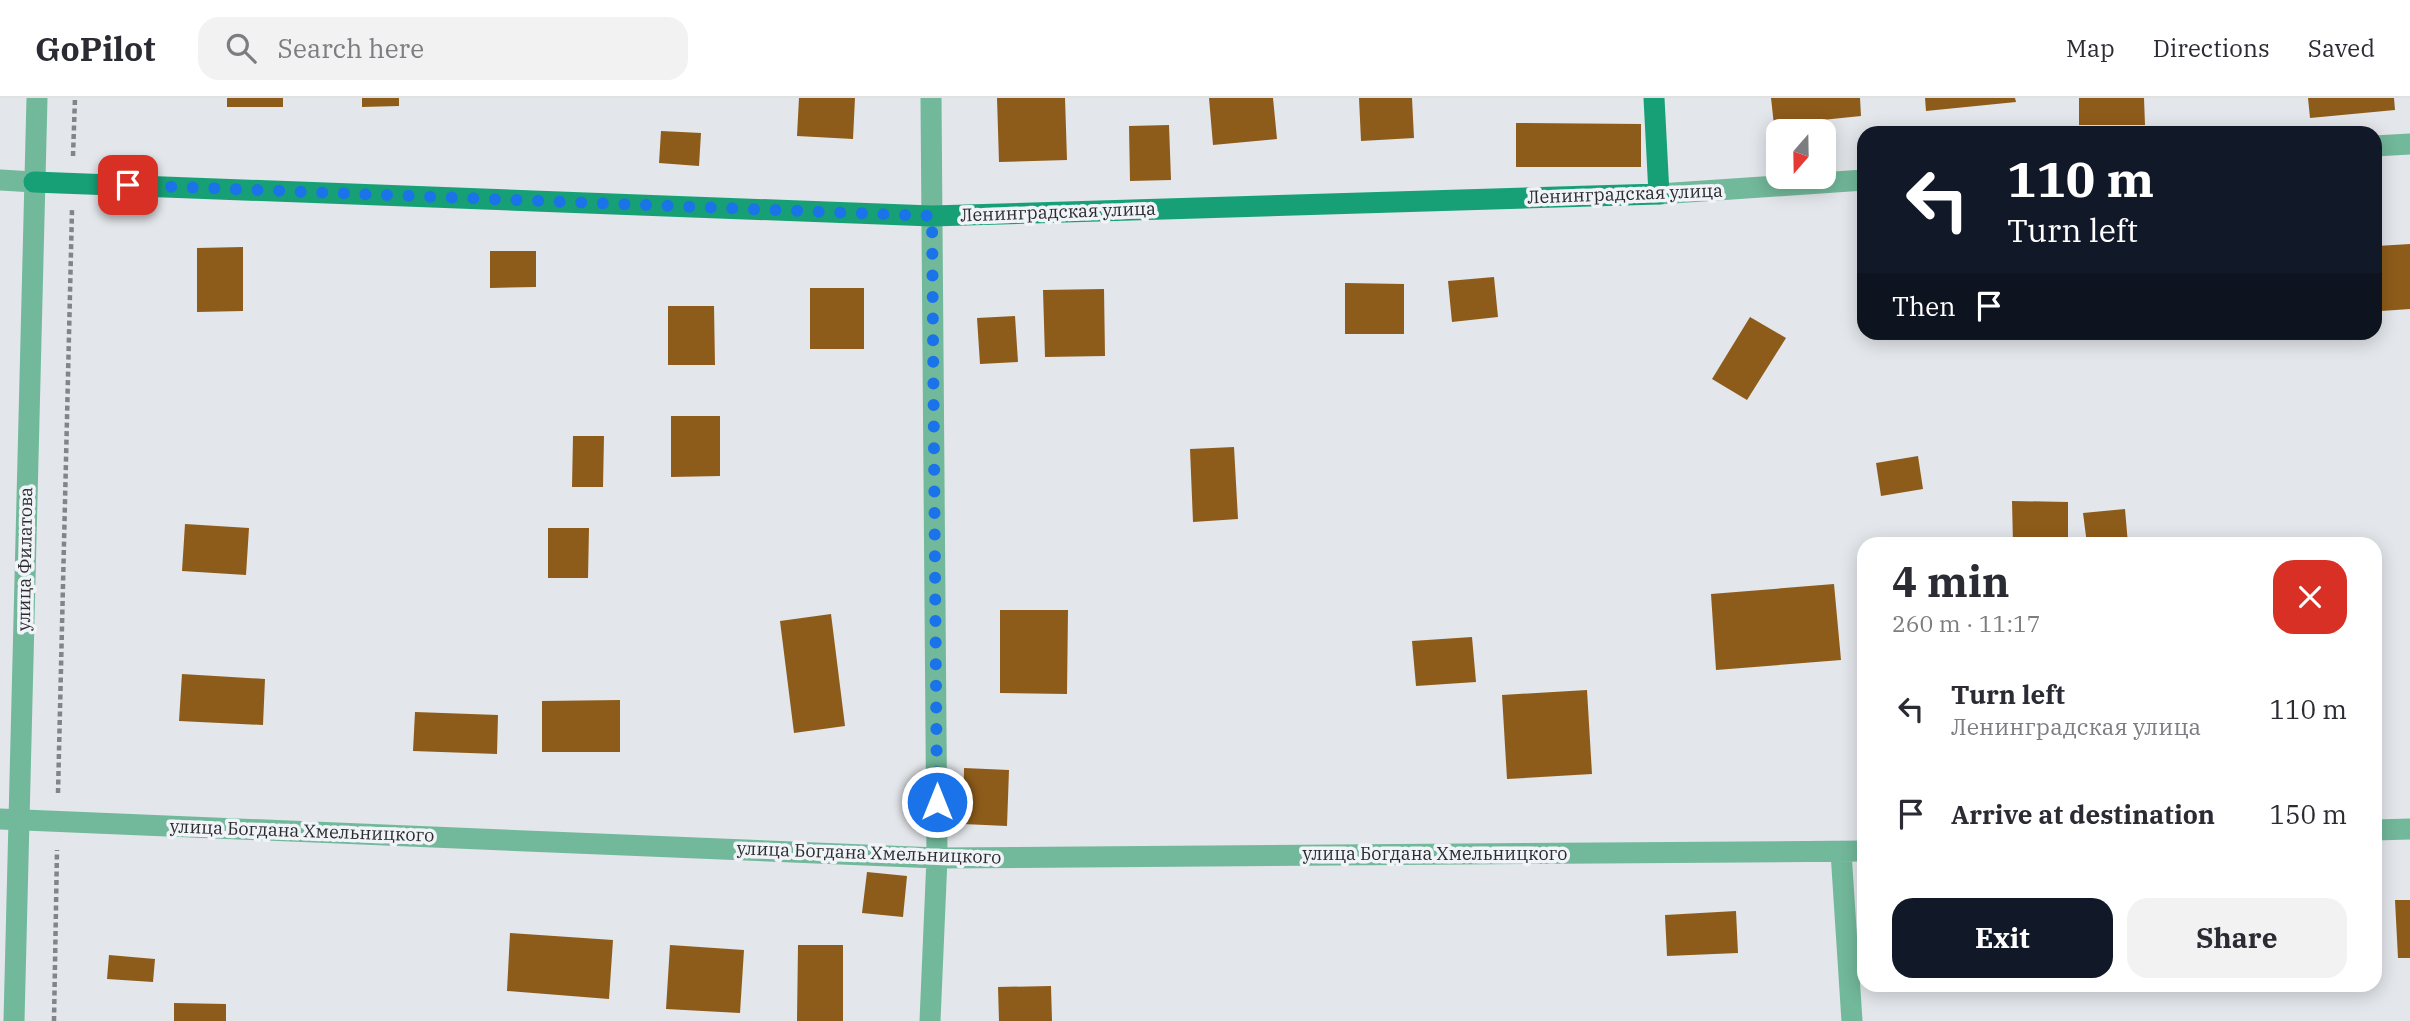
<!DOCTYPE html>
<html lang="en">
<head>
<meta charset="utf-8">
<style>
  body { margin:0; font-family:"IBM Plex Serif",serif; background:#f2f2f3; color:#2b2b33; height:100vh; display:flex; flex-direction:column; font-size:26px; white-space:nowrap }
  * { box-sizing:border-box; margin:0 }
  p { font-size:23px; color:#7c7c81 }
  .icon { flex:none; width:38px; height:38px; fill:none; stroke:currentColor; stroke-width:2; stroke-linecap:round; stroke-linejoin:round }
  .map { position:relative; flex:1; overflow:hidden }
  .details { position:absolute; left:1857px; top:439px; width:525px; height:455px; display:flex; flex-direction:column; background:#fff; border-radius:21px; box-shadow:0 4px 18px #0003 }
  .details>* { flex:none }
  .banner { position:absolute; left:1857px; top:28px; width:525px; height:214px; border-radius:21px; box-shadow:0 4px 18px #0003; background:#111827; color:#fff; overflow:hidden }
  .needle { width:46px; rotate:200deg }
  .fabs { position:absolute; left:1766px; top:21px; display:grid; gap:14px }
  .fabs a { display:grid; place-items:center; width:70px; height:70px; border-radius:14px; background:#fff; box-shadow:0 4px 18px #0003; font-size:35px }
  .pin { position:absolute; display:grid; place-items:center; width:60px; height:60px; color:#fff; margin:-30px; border-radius:14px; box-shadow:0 4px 10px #0006 }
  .me { position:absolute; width:77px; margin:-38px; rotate:0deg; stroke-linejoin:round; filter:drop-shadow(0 0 5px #0008) }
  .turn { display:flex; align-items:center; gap:24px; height:147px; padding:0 35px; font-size:32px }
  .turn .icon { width:91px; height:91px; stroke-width:2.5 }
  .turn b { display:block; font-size:49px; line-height:60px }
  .then { display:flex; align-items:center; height:66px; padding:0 35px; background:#0003; gap:14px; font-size:26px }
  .round { display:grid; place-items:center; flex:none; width:74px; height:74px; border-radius:21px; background:#f2f2f3 }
  .head { display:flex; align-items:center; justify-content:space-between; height:119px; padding:0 35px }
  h1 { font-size:42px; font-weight:800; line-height:52px }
  .primary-button { display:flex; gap:14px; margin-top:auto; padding:14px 35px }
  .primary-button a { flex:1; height:80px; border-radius:21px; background:#111827; color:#fff; font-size:28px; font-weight:800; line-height:80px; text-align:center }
  .primary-button a+a { background:#f2f2f3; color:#2b2b33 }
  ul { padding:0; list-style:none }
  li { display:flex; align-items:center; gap:21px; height:105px; padding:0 35px }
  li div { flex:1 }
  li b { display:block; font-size:26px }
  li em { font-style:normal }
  header { display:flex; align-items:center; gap:42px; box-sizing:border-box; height:98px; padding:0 35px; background:#fff; border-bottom:2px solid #e1e1e2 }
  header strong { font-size:33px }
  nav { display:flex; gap:38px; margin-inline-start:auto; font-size:24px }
  .search { width:490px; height:63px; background:#f2f2f3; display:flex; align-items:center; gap:18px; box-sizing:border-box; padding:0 24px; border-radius:21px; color:#7c7c81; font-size:26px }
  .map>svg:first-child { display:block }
  .building { fill:#8e5c1a }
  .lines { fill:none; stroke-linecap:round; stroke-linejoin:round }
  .path { stroke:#828487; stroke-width:4.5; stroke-dasharray:5 3.5; stroke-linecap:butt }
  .street { stroke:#72b89a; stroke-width:21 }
  .secondary { stroke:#17a075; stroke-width:21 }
  .route { stroke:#1a73e8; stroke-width:12; stroke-dasharray:0 21.6 }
  .labels { text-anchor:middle; stroke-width:7; stroke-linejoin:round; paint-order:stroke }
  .street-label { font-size:18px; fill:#2b2c2e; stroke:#f0f3f7 }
</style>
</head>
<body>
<header>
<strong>GoPilot</strong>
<div class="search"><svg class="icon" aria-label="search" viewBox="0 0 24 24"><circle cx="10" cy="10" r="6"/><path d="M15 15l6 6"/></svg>Search here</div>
<nav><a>Map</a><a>Directions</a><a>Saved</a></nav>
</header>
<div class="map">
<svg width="2410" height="923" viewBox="0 0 2410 923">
  <rect width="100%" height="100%" fill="#e3e6ea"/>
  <path class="building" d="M227 0H283V9H227Z
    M362 0H399V8L362 9Z
    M799 0H855L853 41 797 38Z
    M997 0H1065L1067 62 999 64Z
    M1209 0H1273L1277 41 1213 47Z
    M1359 0H1412L1414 40 1361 43Z
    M1771 0H1860L1861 18 1774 27Z
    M1925 0H2015L2016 4 1926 13Z
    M2079 0H2144L2145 27H2079Z
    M2308 0H2394L2395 12 2310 20Z
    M1516 25 1641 26V69H1516Z
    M1169 27 1171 82 1130 83 1129 28Z
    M661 33 701 35 699 68 659 65Z
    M2410 146V211L2381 213 2377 148Z
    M243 149V213L197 214V150Z
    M490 153H536V189L490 190Z
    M1494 179 1498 219 1452 224 1448 183Z
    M1345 185 1404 186V236H1345Z
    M810 190H864V251H810Z
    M1104 191 1105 258 1045 259 1043 192Z
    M668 208H714L715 267H668Z
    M1015 218 1018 264 980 266 977 220Z
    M1750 219 1786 240 1747 302 1712 281Z
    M671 318H720V378L671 379Z
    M573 338H604L603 389H572Z
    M1234 349 1238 421 1193 424 1190 351Z
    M1918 358 1923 391 1881 398 1876 365Z
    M2012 403 2068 404V446H2013Z
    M2125 411 2128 446H2087L2083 415Z
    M185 426 249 430 246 477 182 473Z
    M548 430H589L588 480H548Z
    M1834 486 1841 562 1716 572 1711 496Z
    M1000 512H1068L1067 596 1000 595Z
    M831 516 845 628 794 635 780 523Z
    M1472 539 1476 584 1416 588 1412 543Z
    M182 576 265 581 263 627 179 623Z
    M1587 592 1592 676 1507 681 1502 597Z
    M620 602V654H542V603Z
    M415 614 498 617 497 656 413 653Z
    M964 670 1009 672 1007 728 963 726Z
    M867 774 907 778 903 819 862 815Z
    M2395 802H2410V860H2398Z
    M1736 813 1738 855 1667 858 1665 817Z
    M510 835 613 842 609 901 507 893Z
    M670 847 744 852 740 915 666 911Z
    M798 847H843V923H797Z
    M109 857 155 861 153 884 107 881Z
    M1051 888 1052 923H999L998 889Z
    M174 905 226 906V923H174Z"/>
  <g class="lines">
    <path class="path" d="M73 58 75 0
      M58 695 72 112
      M54 923 57 752"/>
    <path class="street" d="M2375 48 2410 46
      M0 82 34 84
      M1659 96 1864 82
      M0 721 937 760 1864 753
      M2375 732 2410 731
      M1841 754 1852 923
      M14 923 37 0
      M930 923 937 760 931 0"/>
    <path class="secondary" d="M34 84 932 118 1659 96 1654 0"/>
  </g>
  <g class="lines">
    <path class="route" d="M128 87 932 118 937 704"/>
  </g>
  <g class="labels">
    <g class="street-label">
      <text transform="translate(1625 96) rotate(-2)" y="6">Ленинградская улица</text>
      <text transform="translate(1058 114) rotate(-2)" y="6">Ленинградская улица</text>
      <text transform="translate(25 461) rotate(-89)" y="6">улица Филатова</text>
      <text transform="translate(302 733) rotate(2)" y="6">улица Богдана Хмельницкого</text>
      <text transform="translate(869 755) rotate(2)" y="6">улица Богдана Хмельницкого</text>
      <text x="1435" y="762">улица Богдана Хмельницкого</text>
    </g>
  </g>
</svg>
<div class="fabs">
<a><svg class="needle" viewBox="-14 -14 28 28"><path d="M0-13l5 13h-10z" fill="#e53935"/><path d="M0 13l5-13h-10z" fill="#7c7c81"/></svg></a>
</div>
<div class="pin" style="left:128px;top:87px;background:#d93025"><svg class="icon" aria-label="arrive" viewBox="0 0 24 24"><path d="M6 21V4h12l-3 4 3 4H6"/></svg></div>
<svg class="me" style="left:937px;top:704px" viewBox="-20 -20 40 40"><circle r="17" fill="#1a73e8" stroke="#fff" stroke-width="3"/><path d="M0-11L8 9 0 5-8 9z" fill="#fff"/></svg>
<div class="banner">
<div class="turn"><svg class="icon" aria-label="left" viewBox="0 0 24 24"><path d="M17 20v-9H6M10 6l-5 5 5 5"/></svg><div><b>110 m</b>Turn left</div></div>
<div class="then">Then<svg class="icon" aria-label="arrive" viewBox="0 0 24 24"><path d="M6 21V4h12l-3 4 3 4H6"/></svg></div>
</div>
<section class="details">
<div class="head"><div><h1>4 min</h1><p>260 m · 11:17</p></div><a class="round" style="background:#d93025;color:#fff"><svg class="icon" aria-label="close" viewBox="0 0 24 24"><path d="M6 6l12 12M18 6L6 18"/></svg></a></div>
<ul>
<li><svg class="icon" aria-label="left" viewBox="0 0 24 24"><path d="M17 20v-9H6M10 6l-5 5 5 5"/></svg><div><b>Turn left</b><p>Ленинградская улица</p></div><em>110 m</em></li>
<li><svg class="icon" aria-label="arrive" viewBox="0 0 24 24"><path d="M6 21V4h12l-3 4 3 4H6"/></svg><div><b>Arrive at destination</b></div><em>150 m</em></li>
</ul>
<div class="primary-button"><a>Exit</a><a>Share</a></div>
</section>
</div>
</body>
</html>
